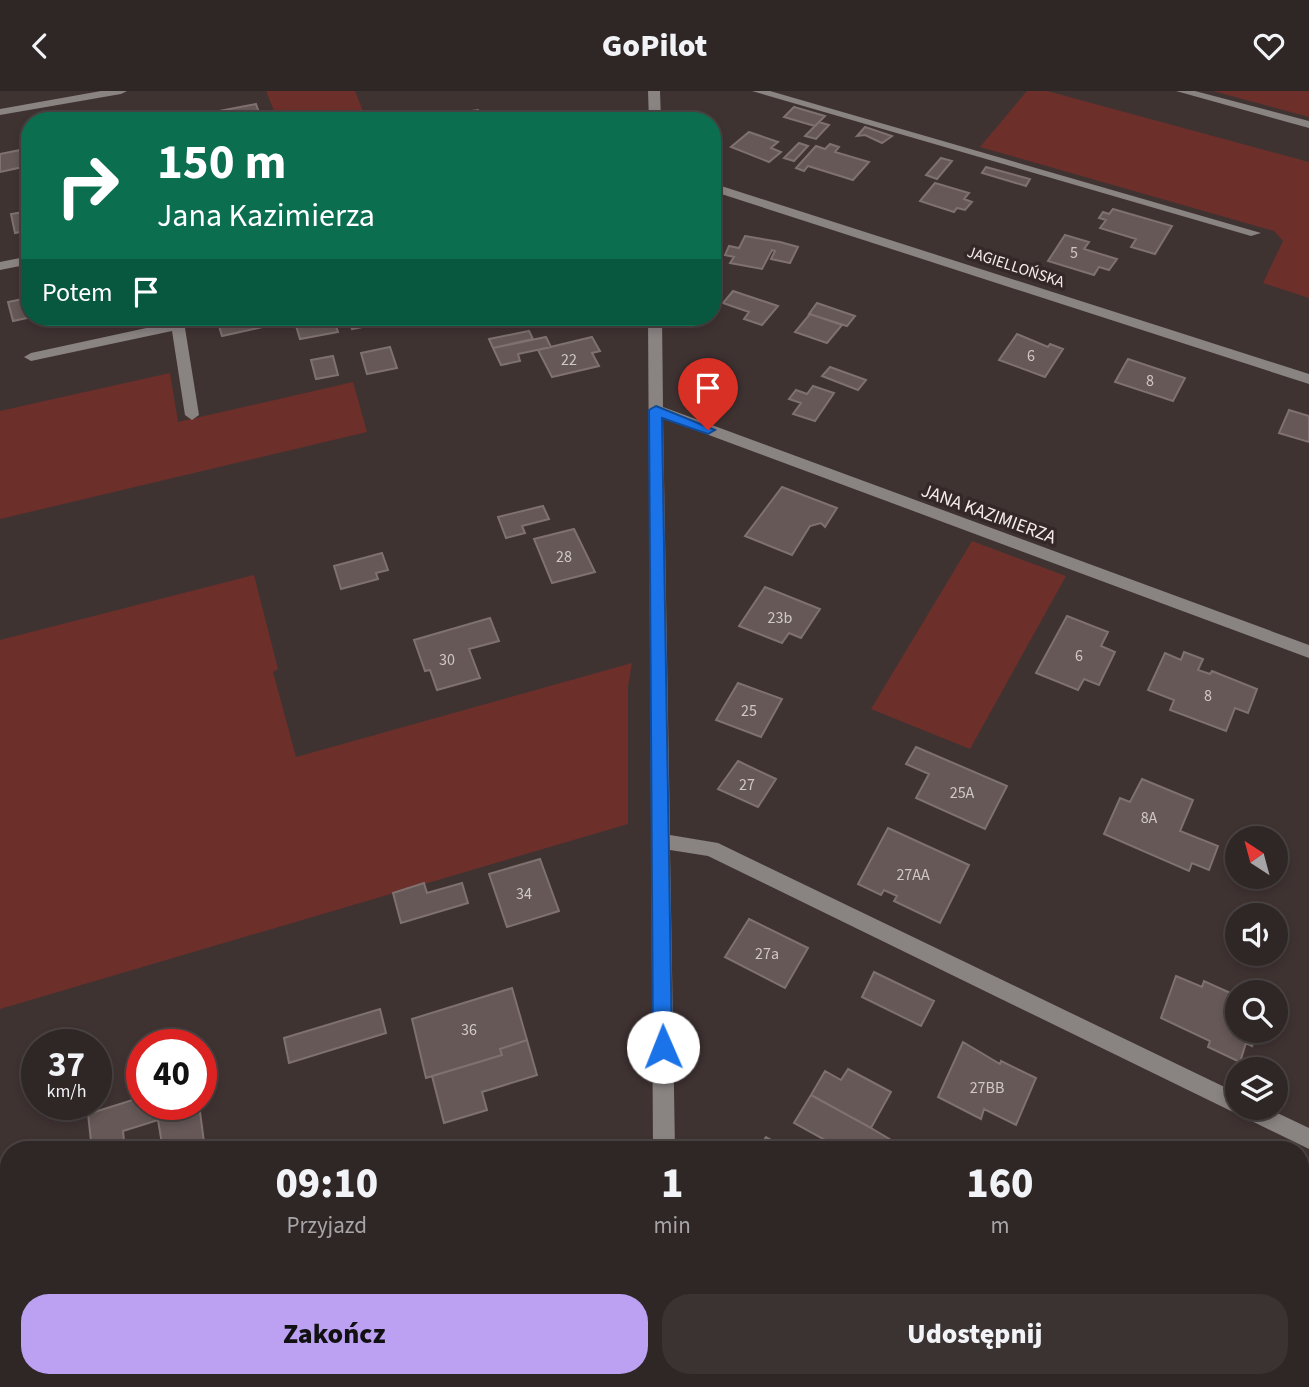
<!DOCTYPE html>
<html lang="pl">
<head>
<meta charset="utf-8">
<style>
  body { margin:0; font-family:"Source Sans 3",sans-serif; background:#3b3232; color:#f1f3f6; height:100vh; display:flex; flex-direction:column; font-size:26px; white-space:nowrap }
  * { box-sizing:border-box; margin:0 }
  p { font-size:23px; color:#a7a5a7 }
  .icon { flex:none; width:38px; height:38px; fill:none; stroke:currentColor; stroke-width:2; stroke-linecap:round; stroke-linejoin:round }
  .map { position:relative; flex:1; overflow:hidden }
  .drawer { position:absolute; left:0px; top:1050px; width:1309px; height:247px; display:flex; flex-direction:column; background:#2f2626; border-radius:28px 28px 0 0; box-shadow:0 4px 10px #0003,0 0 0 2px #4a4343 }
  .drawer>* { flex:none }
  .top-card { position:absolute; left:21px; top:21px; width:700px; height:214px; border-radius:28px; box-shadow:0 4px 10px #0003,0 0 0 2px #4a4343; background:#0b6e4f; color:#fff; overflow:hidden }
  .needle { width:46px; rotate:324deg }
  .controls { position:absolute; left:1225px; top:735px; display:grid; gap:14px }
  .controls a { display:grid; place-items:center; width:63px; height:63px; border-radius:50%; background:#2f2626; box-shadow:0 4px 10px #0003,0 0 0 2px #4a4343; font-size:35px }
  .speed { position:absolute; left:21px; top:938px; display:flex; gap:14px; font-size:35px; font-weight:700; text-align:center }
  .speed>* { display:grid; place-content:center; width:91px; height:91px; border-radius:50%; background:#2f2626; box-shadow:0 4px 10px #0003,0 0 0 2px #4a4343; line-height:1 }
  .speed small { font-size:18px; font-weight:400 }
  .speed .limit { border:10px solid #d22; background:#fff; color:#111 }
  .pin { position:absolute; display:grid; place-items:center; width:60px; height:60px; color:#fff; margin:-72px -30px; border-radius:50% 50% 50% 0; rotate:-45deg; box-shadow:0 0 7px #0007 }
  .pin .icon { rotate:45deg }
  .me { position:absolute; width:77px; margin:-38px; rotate:359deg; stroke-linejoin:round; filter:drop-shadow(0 0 5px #0008) }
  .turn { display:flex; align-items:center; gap:24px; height:147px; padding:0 21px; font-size:32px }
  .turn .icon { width:91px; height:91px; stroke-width:2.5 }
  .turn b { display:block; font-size:49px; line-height:60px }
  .then { display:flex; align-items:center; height:66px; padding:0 21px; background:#0003; gap:14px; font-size:26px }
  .eta { display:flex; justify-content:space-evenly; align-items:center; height:119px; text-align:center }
  .eta b { font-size:42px; font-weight:800; line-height:49px }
  .action { display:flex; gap:14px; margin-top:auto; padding:14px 21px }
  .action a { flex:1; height:80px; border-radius:28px; background:#bca0f2; color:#111; font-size:28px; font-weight:800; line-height:80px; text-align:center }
  .action a+a { background:#3b3232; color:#f1f3f6 }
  header { display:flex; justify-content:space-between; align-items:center; height:91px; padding:0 21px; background:#2f2626; font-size:32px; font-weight:800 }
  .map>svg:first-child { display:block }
  .green { fill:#6d2f2a }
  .building { fill:#655856; stroke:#7f7170; stroke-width:2 }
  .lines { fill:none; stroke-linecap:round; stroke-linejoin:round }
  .minor { fill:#898382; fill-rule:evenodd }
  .route { fill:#1a73e8; stroke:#114b97; stroke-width:2 }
  .labels { text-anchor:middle; stroke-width:7; stroke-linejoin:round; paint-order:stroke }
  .number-label { font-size:16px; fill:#d1c8c6 }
  .far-street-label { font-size:16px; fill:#f5edec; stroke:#342928 }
  .street-label { font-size:19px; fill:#f5edec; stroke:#342928 }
</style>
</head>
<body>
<header><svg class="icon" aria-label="back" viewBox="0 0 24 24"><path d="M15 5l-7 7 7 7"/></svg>GoPilot<svg class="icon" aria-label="heart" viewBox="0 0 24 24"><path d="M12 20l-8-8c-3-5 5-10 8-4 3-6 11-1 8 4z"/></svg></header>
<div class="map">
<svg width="1309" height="1296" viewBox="0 0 1309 1296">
  <rect width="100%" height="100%" fill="#3f3332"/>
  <path class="green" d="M266 0H355L367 30H278Z
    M1027 0H1047L1309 71V207L1263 192 1283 150 1274 140 980 56Z
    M1212 0H1309V26L1213 0Z
    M170 282 178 331 353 291 367 341 0 428V320Z
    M972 450 1066 485 970 658 871 618Z
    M254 484 278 578 273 581 296 666 632 572 628 595V733L0 918V549Z"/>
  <path class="building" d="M256 13 262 30H219L222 29 219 20Z
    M794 16 825 25 815 35 784 26Z
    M478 19 481 26 451 30 450 23Z
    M819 31 829 34 816 48 805 45Z
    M865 36 892 45 882 52 865 44 857 45Z
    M749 41 778 51 771 57 781 61 769 71 731 56Z
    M799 52 808 55 794 70 784 67Z
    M830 53 839 56 835 61 869 71 853 89 808 75 804 80 796 77 816 55 825 58Z
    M30 57V79L24 80 23 76 0 81V63Z
    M941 67 952 70 937 88 926 84Z
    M986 76 1030 88 1026 95 982 82Z
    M935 92 969 102 964 108 972 111 965 119 957 117 954 121 920 110Z
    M1113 118 1172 135 1155 163 1131 156 1136 148 1100 137 1106 129 1099 127 1103 121 1109 123Z
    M30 120V139L15 142 11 123Z
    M1065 144 1089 151 1084 158 1117 168 1109 179 1099 176 1094 184 1048 170Z
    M745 145 780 151 798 156 790 172 771 168 775 160 772 159 762 178 730 172 734 166 725 164 729 155 739 157Z
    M733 200 778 215 762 234 744 228 749 221 723 212Z
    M28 207 32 226 13 230 8 211Z
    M817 212 855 225 847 235 809 223Z
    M810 223 842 234 827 252 795 241Z
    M263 226 267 235 222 245 219 235Z
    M307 226H333L338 241 300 248 294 228Z
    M348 226H378L370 227 373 234 352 238Z
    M529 240 533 248 493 257 489 248Z
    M1017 243 1048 256 1050 253 1063 258 1045 286 999 269Z
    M546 246 551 256 518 263 520 270 501 274 493 257Z
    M592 246 600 260 592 262 599 275 552 286 538 259Z
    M390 256 397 277 367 283 361 262Z
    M333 265 338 284 316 288 311 269Z
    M1128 268 1185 287 1173 310 1115 291Z
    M830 276 866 289 858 299 822 285Z
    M813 295 834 302 815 330 793 323 801 312 789 308 796 299 807 303Z
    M1289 319 1309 325V351L1279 342Z
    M782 396 837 417 825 436 821 432 810 435 792 464 745 445Z
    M543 415 549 428 522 435 525 442 506 447 498 426Z
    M574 438 595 481 552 492 534 448Z
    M382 462 388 479 376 482 378 488 341 498 334 475Z
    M765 496 820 518 801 547 789 542 782 552 739 535Z
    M1067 525 1108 541 1101 555 1115 561 1099 594 1084 588 1078 599 1036 582Z
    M490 527 499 550 469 558 480 587 437 599 430 579 425 580 414 549Z
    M1184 561 1203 568 1198 579 1210 583 1212 580 1257 598 1248 622 1235 617 1226 640 1170 619 1174 609 1148 599 1165 562 1181 569Z
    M738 592 782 608 761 646 716 629Z
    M916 656 1007 695 985 738 916 707 929 683 906 673Z
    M738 670 776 688 758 716 718 698Z
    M1142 688 1193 709 1180 740 1218 755 1209 779 1192 772 1189 780 1104 743 1120 707 1130 711Z
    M888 737 969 774 940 832 894 810 897 805 884 799 881 804 858 793Z
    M540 768 559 820 507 836 489 783Z
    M424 792 427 802 462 792 468 812 401 832 393 802Z
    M749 828 808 857 785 897 725 866Z
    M874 881 934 910 921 935 862 906Z
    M1176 885 1202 896 1204 890 1237 905V940H1257L1252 955 1246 952 1240 971 1208 956 1210 950 1161 927Z
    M512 897 527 949 500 958 502 964 426 987 412 928Z
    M380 918 386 942 289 972 284 947Z
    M527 949 537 984 482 1001 487 1019 444 1032 432 985 502 964 500 958Z
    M963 951 1000 973 1001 970 1036 987 1016 1034 984 1018 981 1028 938 1006Z
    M848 978 891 1001 871 1037 811 1004 825 980 841 989Z
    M811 1004 871 1037 908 1059H843L794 1032Z
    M142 1006V1013H199L205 1059H163L158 1029 123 1040 124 1050 92 1059 88 1023Z
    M766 1046 789 1059H758Z
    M49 1288H159V1291L144 1296H49Z
    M466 1288H560L561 1296H467Z"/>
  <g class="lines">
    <path class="minor" d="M101 0H127L121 3 0 24V18Z
      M648 0H660L661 30H649Z
      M752 0H770L1261 142 1251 145Z
      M1176 0H1195L1309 30V37Z
      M712 92 1309 283V293L712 100Z
      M30 165V173L0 179V171Z
      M197 226H222L220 229 185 237 199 324 192 329 185 324 172 240 31 270 24 266 31 262Z
      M648 226H662L663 316 1309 554V567L663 327 670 744 718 752 1237 1002V1017H1267L1309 1037V1058L708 765 670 759 675 1059H653Z
      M332 1288H375L371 1296H329Z
      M654 1288H678L679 1296H655Z
      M977 1288H1013L1016 1296H981Z"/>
  </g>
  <path class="route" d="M656 315 715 339 708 343 662 327 672 956 669 962 663 965 656 962 653 956 649 319Z"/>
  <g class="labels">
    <g class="number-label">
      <text x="1074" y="167">5</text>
      <text x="1031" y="270">6</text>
      <text x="569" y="274">22</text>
      <text x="1150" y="295">8</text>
      <text x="564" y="471">28</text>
      <text x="780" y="532">23b</text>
      <text x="1079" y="570">6</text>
      <text x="447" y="574">30</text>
      <text x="1208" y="610">8</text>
      <text x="749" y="625">25</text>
      <text x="747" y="699">27</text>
      <text x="962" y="707">25A</text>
      <text x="1149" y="732">8A</text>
      <text x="913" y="789">27AA</text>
      <text x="524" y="808">34</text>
      <text x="767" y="868">27a</text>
      <text x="469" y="944">36</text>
      <text x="987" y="1002">27BB</text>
    </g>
    <g class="far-street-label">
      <text transform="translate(1016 175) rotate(18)" y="6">JAGIELLOŃSKA</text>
    </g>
    <g class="street-label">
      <text transform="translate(989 422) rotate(20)" y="7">JANA KAZIMIERZA</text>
    </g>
  </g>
</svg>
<div class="controls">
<a><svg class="needle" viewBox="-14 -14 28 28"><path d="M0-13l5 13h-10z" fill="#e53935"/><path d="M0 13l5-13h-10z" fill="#a7a5a7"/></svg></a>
<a><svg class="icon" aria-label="sound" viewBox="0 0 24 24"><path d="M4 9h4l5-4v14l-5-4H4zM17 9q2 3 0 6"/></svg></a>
<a><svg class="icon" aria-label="search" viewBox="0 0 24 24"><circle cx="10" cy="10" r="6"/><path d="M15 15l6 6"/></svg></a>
<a><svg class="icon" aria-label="layers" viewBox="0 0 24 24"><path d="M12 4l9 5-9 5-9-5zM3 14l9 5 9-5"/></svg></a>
</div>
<div class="speed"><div>37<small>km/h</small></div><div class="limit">40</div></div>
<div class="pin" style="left:708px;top:339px;background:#d93025"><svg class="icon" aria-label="arrive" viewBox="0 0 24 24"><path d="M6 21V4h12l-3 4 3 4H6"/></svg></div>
<svg class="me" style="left:663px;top:956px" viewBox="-20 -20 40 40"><circle r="19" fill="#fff"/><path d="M0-13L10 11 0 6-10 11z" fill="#1a73e8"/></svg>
<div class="top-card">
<div class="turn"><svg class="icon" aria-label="right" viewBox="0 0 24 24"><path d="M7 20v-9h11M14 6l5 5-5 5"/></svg><div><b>150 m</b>Jana Kazimierza</div></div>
<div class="then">Potem<svg class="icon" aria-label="arrive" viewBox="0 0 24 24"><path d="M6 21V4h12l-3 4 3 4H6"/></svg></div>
</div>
<section class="drawer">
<div class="eta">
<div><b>09:10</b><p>Przyjazd</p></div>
<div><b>1</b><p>min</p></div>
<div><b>160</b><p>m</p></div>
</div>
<div class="action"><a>Zakończ</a><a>Udostępnij</a></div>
</section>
</div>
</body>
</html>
